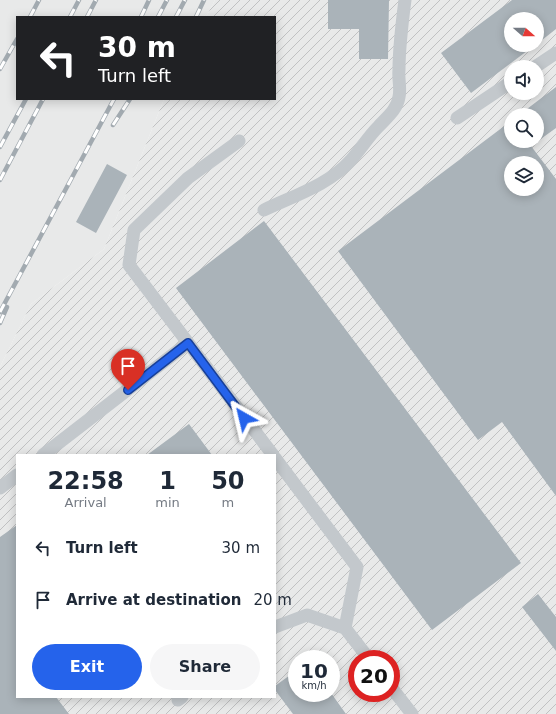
<!DOCTYPE html>
<html lang="en">
<head>
<meta charset="utf-8">
<style>
  body { margin:0; font-family:"DejaVu Sans",sans-serif; background:#f6f6f7; color:#1f2937; height:100vh; display:flex; flex-direction:column; font-size:15px; white-space:nowrap }
  * { box-sizing:border-box; margin:0 }
  p { font-size:13px; color:#747a83 }
  .icon { flex:none; width:22px; height:22px; fill:none; stroke:currentColor; stroke-width:2; stroke-linecap:round; stroke-linejoin:round }
  .map { position:relative; flex:1; overflow:hidden }
  .sheet { position:absolute; left:16px; top:454px; width:260px; height:244px; display:flex; flex-direction:column; background:#fff; border-radius:0px; box-shadow:0 2px 10px #0003 }
  .sheet>* { flex:none }
  .banner { position:absolute; left:16px; top:16px; width:260px; height:84px; border-radius:0px; box-shadow:0 2px 10px #0003; background:#202124; color:#fff; overflow:hidden }
  .needle { width:26px; rotate:110deg }
  .tools { position:absolute; left:504px; top:12px; display:grid; gap:8px }
  .tools a { display:grid; place-items:center; width:40px; height:40px; border-radius:50%; background:#fff; box-shadow:0 2px 10px #0003; font-size:20px }
  .speed { position:absolute; left:288px; top:650px; display:flex; gap:8px; font-size:20px; font-weight:700; text-align:center }
  .speed>* { display:grid; place-content:center; width:52px; height:52px; border-radius:50%; background:#fff; box-shadow:0 2px 10px #0003; line-height:1 }
  .speed small { font-size:10px; font-weight:400 }
  .speed .limit { border:6px solid #d22; background:#fff; color:#111 }
  .pin { position:absolute; display:grid; place-items:center; width:34px; height:34px; color:#fff; margin:-41px -17px; border-radius:50% 50% 50% 0; rotate:-45deg; box-shadow:0 0 4px #0007 }
  .pin .icon { rotate:45deg }
  .me { position:absolute; width:44px; margin:-22px; rotate:323deg; stroke-linejoin:round; filter:drop-shadow(0 0 3px #0008) }
  .turn { display:flex; align-items:center; gap:14px; height:84px; padding:0 16px; font-size:18px }
  .turn .icon { width:52px; height:52px; stroke-width:2.5 }
  .turn b { display:block; font-size:28px; line-height:34px }
  .eta { display:flex; justify-content:space-evenly; align-items:center; height:68px; text-align:center }
  .eta b { font-size:24px; font-weight:600; line-height:28px }
  .button { display:flex; gap:8px; margin-top:auto; padding:8px 16px }
  .button a { flex:1; height:46px; border-radius:24px; background:#2563eb; color:#fff; font-size:16px; font-weight:600; line-height:46px; text-align:center }
  .button a+a { background:#f6f6f7; color:#1f2937 }
  ul { padding:0; list-style:none }
  li { display:flex; align-items:center; gap:12px; height:52px; padding:0 16px }
  li div { flex:1 }
  li b { display:block; font-size:15px }
  li em { font-style:normal }
  .map>svg:first-child { display:block }
  .built { fill:#e8e9e9 }
  .industrial { fill:url(#industrial-furrows); fill-rule:evenodd }
  .building { fill:#aab3b9; fill-rule:evenodd }
  .lines { fill:none; stroke-linecap:round; stroke-linejoin:round }
  .service { stroke:#c3c8cc; stroke-width:13 }
  .rail-casing { stroke:#a2aab0; stroke-width:4.5 }
  .rail { stroke:#fff; stroke-width:3; stroke-dasharray:9; stroke-linecap:butt }
  .route-casing { stroke:#184099; stroke-width:10 }
  .route { stroke:#2563eb; stroke-width:7 }
</style>
</head>
<body>
<div class="map">
<svg width="556" height="714" viewBox="0 0 556 714">
  <defs>
    <pattern id="industrial-furrows" width="10" height="10" patternUnits="userSpaceOnUse"><rect width="10" height="10" fill="#e8e9e9"/><path d="M-1 1l2-2M0 10L10 0M9 11l2-2" fill="none" stroke="#c0c1c2"/></pattern>
  </defs>
  <rect width="100%" height="100%" fill="#fafaf8"/>
  <path class="built" d="M0 0H215L206 17H17V99H164L104 249 31 304 0 367Z"/>
  <path class="industrial" d="M215 0H556V714H0V367L31 304 104 249 164 99H275V17H206ZM511 19H537V45H511ZM511 67H537V93H511ZM511 115H537V141H511ZM511 163H537V189H511ZM17 455H275V697H17ZM297 659H331V693H297ZM357 659H391V693H357Z"/>
  <path class="building" d="M328 0H389L388 59H359V29H328Z
    M512 0H556V29L537 44V19H511V45H535L471 93 441 53Z
    M556 87V128L531 146 556 179V496L502 422 478 440 338 251 511 121V141H537V115H519ZM511 163H537V189H511Z
    M107 164 127 175 96 233 76 222Z
    M264 221 521 563 432 630 176 288Z
    M189 424 212 455H147Z
    M17 525V697H56L69 714H0V537Z
    M538 594 556 617V651L522 607Z
    M297 670V693H331L346 714H293L275 690V686Z"/>
  <g class="lines">
    <path class="service" d="M535 67 556 53
      M457 118 511 82
      M239 141 188 178 134 230 129 265 273 455
      M264 210C293 196 329 185 351 160 361 149 368 137 378 127 386 118 397 110 399 97 401 88 398 79 399 70 399 46 402 23 405 0
      M43 455 188 343
      M275 458 357 567 345 628 369 659
      M0 488 17 475
      M275 627 307 615 345 628
      M391 687 412 714
      M178 700 182 697"/>
    <g class="rail-casing">
      <path id="rail" d="M30 17 39 0
        M70 17 79 0
        M87 17 96 0
        M141 17 149 0
        M158 17 167 0
        M176 17 185 0
        M196 17 204 0
        M0 69 17 39
        M113 125 130 99
        M0 147 26 99
        M0 180 43 99
        M0 312 114 99
        M0 323 7 307"/>
    </g>
    <use href="#rail" class="rail"/>
  </g>
  <g class="lines">
    <g class="route-casing">
      <path id="route" d="M128 390 188 343 244 418"/>
    </g>
    <use href="#route" class="route"/>
  </g>
</svg>
<div class="tools">
<a><svg class="needle" viewBox="-14 -14 28 28"><path d="M0-13l5 13h-10z" fill="#e53935"/><path d="M0 13l5-13h-10z" fill="#747a83"/></svg></a>
<a><svg class="icon" aria-label="sound" viewBox="0 0 24 24"><path d="M4 9h4l5-4v14l-5-4H4zM17 9q2 3 0 6"/></svg></a>
<a><svg class="icon" aria-label="search" viewBox="0 0 24 24"><circle cx="10" cy="10" r="6"/><path d="M15 15l6 6"/></svg></a>
<a><svg class="icon" aria-label="layers" viewBox="0 0 24 24"><path d="M12 4l9 5-9 5-9-5zM3 14l9 5 9-5"/></svg></a>
</div>
<div class="speed"><div>10<small>km/h</small></div><div class="limit">20</div></div>
<div class="pin" style="left:128px;top:390px;background:#d93025"><svg class="icon" aria-label="arrive" viewBox="0 0 24 24"><path d="M6 21V4h12l-3 4 3 4H6"/></svg></div>
<svg class="me" style="left:244px;top:418px" viewBox="-20 -20 40 40"><path d="M0-17L14 15 0 8-14 15z" fill="#2563eb" stroke="#fff" stroke-width="4"/></svg>
<div class="banner">
<div class="turn"><svg class="icon" aria-label="left" viewBox="0 0 24 24"><path d="M17 20v-9H6M10 6l-5 5 5 5"/></svg><div><b>30 m</b>Turn left</div></div>
</div>
<section class="sheet">
<div class="eta">
<div><b>22:58</b><p>Arrival</p></div>
<div><b>1</b><p>min</p></div>
<div><b>50</b><p>m</p></div>
</div>
<ul>
<li><svg class="icon" aria-label="left" viewBox="0 0 24 24"><path d="M17 20v-9H6M10 6l-5 5 5 5"/></svg><div><b>Turn left</b></div><em>30 m</em></li>
<li><svg class="icon" aria-label="arrive" viewBox="0 0 24 24"><path d="M6 21V4h12l-3 4 3 4H6"/></svg><div><b>Arrive at destination</b></div><em>20 m</em></li>
</ul>
<div class="button"><a>Exit</a><a>Share</a></div>
</section>
</div>
</body>
</html>
